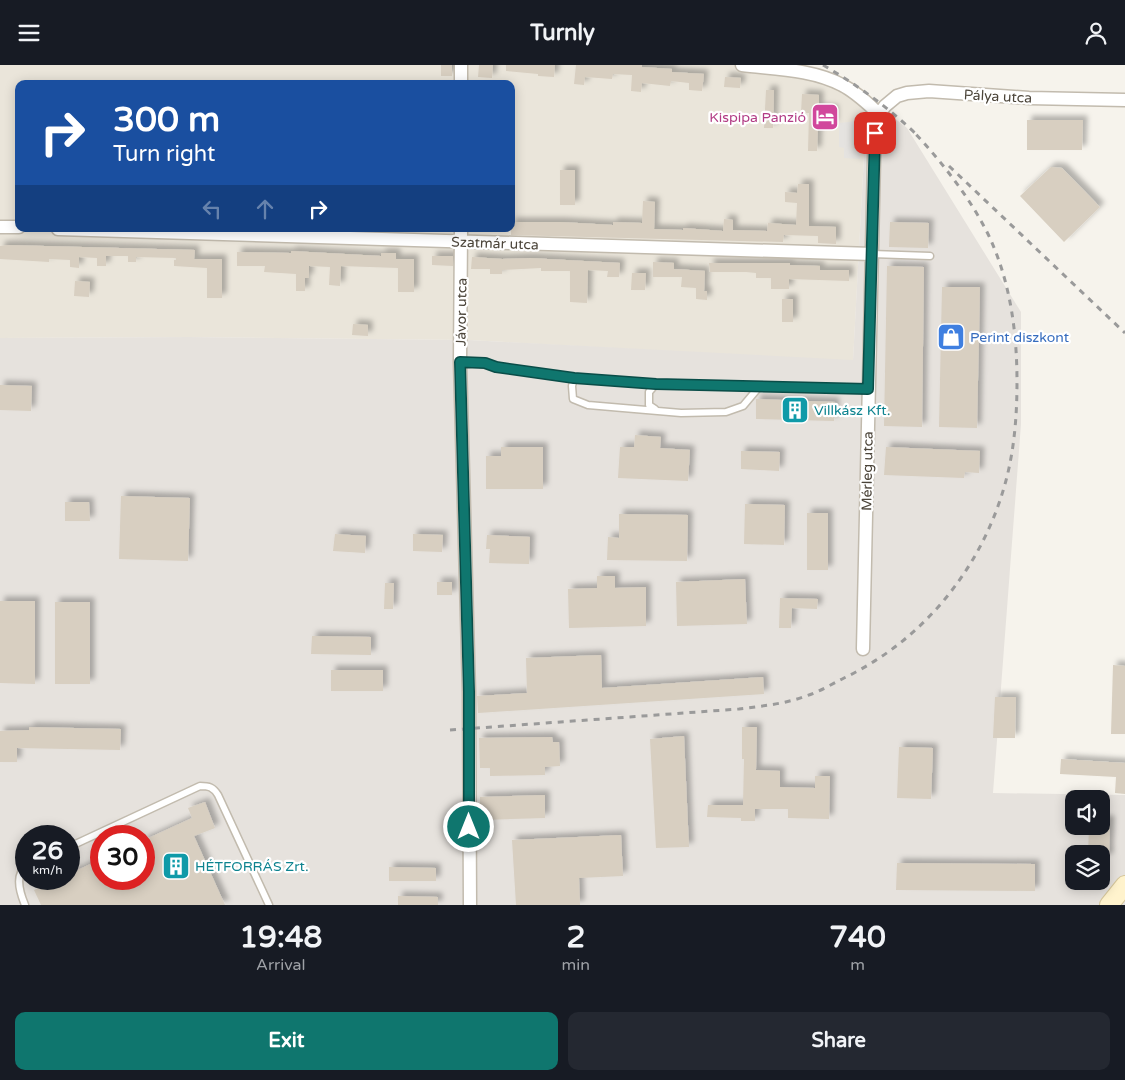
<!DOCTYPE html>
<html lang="en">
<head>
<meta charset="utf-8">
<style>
  body { margin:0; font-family:"Varela Round",sans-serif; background:#242831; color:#f1f3f6; height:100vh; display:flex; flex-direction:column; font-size:19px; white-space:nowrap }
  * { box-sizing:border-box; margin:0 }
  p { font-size:16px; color:#9ea1a6 }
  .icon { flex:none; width:28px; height:28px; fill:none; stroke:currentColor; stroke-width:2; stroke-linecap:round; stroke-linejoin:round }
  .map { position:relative; height:840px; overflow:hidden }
  .sheet { display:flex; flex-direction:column; background:#171b24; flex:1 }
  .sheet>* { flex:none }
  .guide { position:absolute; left:15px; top:15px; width:500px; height:152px; border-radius:10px; box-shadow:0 2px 12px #0003; background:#1a4fa0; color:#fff; overflow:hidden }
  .fabs { position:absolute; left:1065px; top:725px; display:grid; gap:10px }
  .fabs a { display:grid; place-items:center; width:45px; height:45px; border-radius:10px; background:#171b24; box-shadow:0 2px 12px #0003; font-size:25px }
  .speed { position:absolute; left:15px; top:760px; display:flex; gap:10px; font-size:25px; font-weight:700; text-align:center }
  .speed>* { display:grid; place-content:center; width:65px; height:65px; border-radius:50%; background:#171b24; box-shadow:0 2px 12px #0003; line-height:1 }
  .speed small { font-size:12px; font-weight:400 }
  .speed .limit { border:8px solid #d22; background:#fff; color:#111 }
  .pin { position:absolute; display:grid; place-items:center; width:42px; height:42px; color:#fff; margin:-21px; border-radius:10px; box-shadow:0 2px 8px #0006 }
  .me { position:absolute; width:55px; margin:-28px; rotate:0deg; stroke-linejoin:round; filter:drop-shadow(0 0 4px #0008) }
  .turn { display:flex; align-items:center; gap:18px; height:105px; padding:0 15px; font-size:22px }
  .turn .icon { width:65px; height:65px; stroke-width:2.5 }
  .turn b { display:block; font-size:35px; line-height:42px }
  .lanes { display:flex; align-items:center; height:48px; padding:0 15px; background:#0003; justify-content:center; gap:25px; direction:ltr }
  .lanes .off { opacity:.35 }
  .eta { display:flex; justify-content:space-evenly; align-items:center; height:85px; text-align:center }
  .eta b { font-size:30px; font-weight:800; line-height:35px }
  .action { display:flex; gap:10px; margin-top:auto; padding:10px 15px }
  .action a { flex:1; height:58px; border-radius:10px; background:#0f766e; color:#fff; font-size:20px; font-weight:800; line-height:58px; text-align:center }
  .action a+a { background:#242831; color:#f1f3f6 }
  header { display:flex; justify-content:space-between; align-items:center; height:65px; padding:0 15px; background:#171b24; font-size:22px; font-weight:800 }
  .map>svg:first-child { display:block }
  .residential { fill:#eae5da; fill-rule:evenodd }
  .industrial { fill:#e6e2dd; fill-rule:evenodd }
  .parking { fill:#e5e3e0 }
  .building { fill:#d8cfc1; filter:url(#shadow) }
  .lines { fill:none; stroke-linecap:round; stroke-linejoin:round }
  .lane-casing { stroke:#c2bbae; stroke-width:9 }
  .street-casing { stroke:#c2bbae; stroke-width:15 }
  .secondary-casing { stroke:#d6c79b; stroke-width:20 }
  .lane { stroke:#fff; stroke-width:6 }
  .street { stroke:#fff; stroke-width:12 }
  .secondary { stroke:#fff3cd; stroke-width:18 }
  .rail { stroke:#9a9a9a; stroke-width:3; stroke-dasharray:6 6; stroke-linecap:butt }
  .route-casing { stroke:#0a4d48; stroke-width:12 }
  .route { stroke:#0f766e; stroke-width:9 }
  .labels { text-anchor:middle; stroke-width:4.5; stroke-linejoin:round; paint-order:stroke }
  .street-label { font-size:14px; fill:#4b4439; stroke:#fff }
  .hotel-label { font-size:14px; fill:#b23c85; stroke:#fff; text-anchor:end }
  .shop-label { font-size:14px; fill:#366cbe; stroke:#fff; text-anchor:start }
  .culture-label { font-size:14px; fill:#0d838f; stroke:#fff; text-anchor:start }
</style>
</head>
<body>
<header><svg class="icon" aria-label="menu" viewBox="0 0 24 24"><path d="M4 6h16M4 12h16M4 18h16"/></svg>Turnly<svg class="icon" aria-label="person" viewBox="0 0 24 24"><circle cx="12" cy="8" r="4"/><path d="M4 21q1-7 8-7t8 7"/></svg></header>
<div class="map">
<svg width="1125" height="840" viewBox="0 0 1125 840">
  <defs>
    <filter id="shadow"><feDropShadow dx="4.5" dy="-4.5" stdDeviation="2.5" flood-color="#0004"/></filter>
  </defs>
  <rect width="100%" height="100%" fill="#f6f3ec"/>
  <path class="residential" d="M0 0H771L839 10 875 38 866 53 853 296 469 275 189 272 0 273ZM19 19H511V164H19Z"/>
  <path class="industrial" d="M875 38 907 63 1021 247V359L993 728 1125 730V840H0V273L189 272 469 275 853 295 866 53ZM1074 734H1101V761H1074ZM26 771H69V814H26ZM101 771H144V814H101ZM1074 789H1101V816H1074Z"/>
  <path class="parking" d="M857 56 860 94 844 93V83L839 82V58Z"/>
  <path class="building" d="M441 0H452V11H441Z
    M479 0H493L492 13 478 12Z
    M506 0H555L554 12 538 11V9L506 6Z
    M576 0H642V2L672 4V7L704 9 702 26 689 25V18L671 16 670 21 642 18 641 27 631 26 632 10 613 9 612 14 585 12 584 20 574 19Z
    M725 12 741 13 740 23 724 22Z
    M766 25H774L773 63H764Z
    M802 29 819 30V43L834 44V60L818 59 817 86H808L809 48H801Z
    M1027 55H1083L1082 85H1027Z
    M1051 102 1062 103 1100 142 1064 177 1020 131Z
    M560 105H575V140H560Z
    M798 119H809V161L836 162V179L818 178V171L784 170 783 177 511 170V157H561L613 160V157L642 158 643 136 655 137 654 164 683 165V163L723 166 724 154 733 155V165L767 166 768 158 796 160 797 138 785 137V127L797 128Z
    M890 157 929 158 928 183 889 182Z
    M7 180 195 185 194 194H222V233H207V203L174 201V195H176V193L136 192V197H128V191H106V201H97V193L79 192V203L70 202V195L49 194V197L0 194V181Z
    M291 186 381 191V188H396V194H414V227H398V203L341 201 340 221 329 220 330 202 309 201V213H305V226H296V209L264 207 265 201H237V187L291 188Z
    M432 191H453V201L432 200Z
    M472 192 502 194 530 193 620 198 619 212H607L608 206 588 205 587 238 570 237V206H541V203L502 205V209H490V204H471Z
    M653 197 674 198V204L705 206 704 226H707V235L696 234V223L681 222 682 212H653Z
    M709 198H790V200L820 201V205H849V216L789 214V224H771V213H756V208L746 207H710Z
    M887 201 924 202 922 362 884 361Z
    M632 208H646L645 225H631Z
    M75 216 90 217 89 232 74 231Z
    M942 222H980L977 363 939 362Z
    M782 234H793V257H782Z
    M353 259 368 260V271L352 270Z
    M0 320 32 321 31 346 0 345Z
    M756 334 835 337 834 356 756 354Z
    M635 370 661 372 660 383 690 385 688 416 618 413 620 382H634Z
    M501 382H543V424H486V391H501Z
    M886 382 980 386 979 408 965 407 964 413 884 410Z
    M741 386 780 387 779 406 741 404Z
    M121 431 190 433 188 496 119 494Z
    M65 437H89L90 456H65Z
    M745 439 785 440 784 480 744 479Z
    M807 448H828V505H807Z
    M619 449 688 450 687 496 607 495 608 472 619 473Z
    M335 469 366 471 365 488 333 486Z
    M413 469 443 470 442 487 413 486Z
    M487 470 530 472 529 499 489 498 490 484H486Z
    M597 511H615V523L646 522V561L569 563 568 524 597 523Z
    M745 514 747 559 677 561 676 517Z
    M437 517H452V530H437Z
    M385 518H394L393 544H384Z
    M780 533 818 534 817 544 792 543 791 563H779Z
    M0 536H35V619L0 618Z
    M55 537H90V619H55Z
    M312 571 371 572V590L311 589Z
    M601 590 602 623 763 612 764 629 478 648 477 631 527 628 526 593Z
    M1113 600 1125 601V669H1111Z
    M331 605H383V626H331Z
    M995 632H1016L1015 673H993Z
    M29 662 121 664 120 685 17 683V697H0V666L29 665Z
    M742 662H757L756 705 780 706V722L815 723V711H830L829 754 788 753V744H755V756H741V753L707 752 708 740H743L744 694H742Z
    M684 671 689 782 656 783 650 674Z
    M552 672 553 677H559L560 701 545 702V710L490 711V703H480L479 673Z
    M899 682 933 683 931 734 897 733Z
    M1061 694 1125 698V729L1115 728 1116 712 1060 709Z
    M545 730V753L480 755V732Z
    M205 737 215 763 194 771 225 840H41L34 825 57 814H69V809L101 794V814H144V775L192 753 188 743Z
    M1101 755H1110L1109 793H1101V789H1088L1089 761H1101Z
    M621 770 623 811 579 813 580 840H516L512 775Z
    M897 798 1035 799V826L896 825Z
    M389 802 436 803V816H389Z
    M398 831 438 832V840H398Z"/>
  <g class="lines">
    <g class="lane-casing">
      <path id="lane" d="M872 189 930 191
        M460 297 485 299 496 302 574 313 656 319 868 324
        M574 313 572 321 573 334 588 340 681 348 726 347 743 341 759 322
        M655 344 649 340V327L656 319
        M69 782 200 721C209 721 213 722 218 730L269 840
        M25 840C20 828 14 810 26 802"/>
    </g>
    <g class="street-casing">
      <path id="street" d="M461 0V19
        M742 0C774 4 812 4 842 20 856 27 867 38 879 49
        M0 162H19
        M58 164 872 189
        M461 164 460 297 469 627 470 840
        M863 584 874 94 875 68 879 49 885 41 897 31 907 28 929 26 1029 33 1125 35"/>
    </g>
    <g class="secondary-casing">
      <path id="secondary" d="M1109 840 1125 820"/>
    </g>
    <use href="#lane" class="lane"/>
    <use href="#street" class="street"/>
    <use href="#secondary" class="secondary"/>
    <path class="rail" d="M823 0C857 20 888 42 917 70
      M949 101 1125 268
      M450 665 739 644C762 641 785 639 806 631 819 627 832 619 844 613 928 573 989 494 1009 403 1015 375 1017 346 1017 317 1017 266 1010 215 988 169 969 131 941 96 912 65"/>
  </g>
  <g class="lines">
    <g class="route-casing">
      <path id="route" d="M469 762V627L460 297 485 298 496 302 574 313 656 319 868 324 875 68"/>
    </g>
    <use href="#route" class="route"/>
  </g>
  <defs>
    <g id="hotel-square" transform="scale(1.4375)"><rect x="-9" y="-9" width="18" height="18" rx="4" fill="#d1479c" stroke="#fff"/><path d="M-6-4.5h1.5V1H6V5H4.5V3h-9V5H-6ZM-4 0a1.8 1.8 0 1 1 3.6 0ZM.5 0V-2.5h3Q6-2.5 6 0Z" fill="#fff"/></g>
    <g id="shop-square" transform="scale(1.4375)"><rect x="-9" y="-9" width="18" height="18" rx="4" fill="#3f7fe0" stroke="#fff"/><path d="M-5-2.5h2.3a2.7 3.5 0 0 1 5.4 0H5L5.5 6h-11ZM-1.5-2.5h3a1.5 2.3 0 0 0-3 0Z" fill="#fff"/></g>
    <g id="building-square" transform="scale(1.4375)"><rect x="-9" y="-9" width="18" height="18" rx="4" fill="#0f9aa8" stroke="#fff"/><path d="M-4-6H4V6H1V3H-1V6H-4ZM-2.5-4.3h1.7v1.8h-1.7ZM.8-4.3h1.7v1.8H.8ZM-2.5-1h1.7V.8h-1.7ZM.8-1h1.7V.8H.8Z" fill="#fff"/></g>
  </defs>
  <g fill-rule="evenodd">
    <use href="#hotel-square" x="825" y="52"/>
    <use href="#shop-square" x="951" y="272"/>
    <use href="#building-square" x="795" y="345"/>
    <use href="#building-square" x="176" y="801"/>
  </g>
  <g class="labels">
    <g class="street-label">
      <text transform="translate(998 31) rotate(3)" y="5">Pálya utca</text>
      <text transform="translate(495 178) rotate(2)" y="5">Szatmár utca</text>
      <text transform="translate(461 247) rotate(-89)" y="5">Jávor utca</text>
      <text transform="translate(867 406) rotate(-89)" y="5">Mérleg utca</text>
    </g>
    <g class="hotel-label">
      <text x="806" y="57">Kispipa Panzió</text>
    </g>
    <g class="shop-label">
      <text x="970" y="277">Perint diszkont</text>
    </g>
    <g class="culture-label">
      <text x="814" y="350">Villkász Kft.</text>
      <text x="195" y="806">HÉTFORRÁS Zrt.</text>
    </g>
  </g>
</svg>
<div class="fabs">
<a><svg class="icon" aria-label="sound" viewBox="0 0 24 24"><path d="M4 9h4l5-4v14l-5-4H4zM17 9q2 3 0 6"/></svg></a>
<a><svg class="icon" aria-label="layers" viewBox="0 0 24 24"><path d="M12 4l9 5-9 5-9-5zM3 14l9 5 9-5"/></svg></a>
</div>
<div class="speed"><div>26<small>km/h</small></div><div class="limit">30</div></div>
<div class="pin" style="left:875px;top:68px;background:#d93025"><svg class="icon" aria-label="arrive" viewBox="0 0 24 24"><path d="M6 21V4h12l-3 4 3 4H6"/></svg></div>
<svg class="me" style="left:469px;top:762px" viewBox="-20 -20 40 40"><circle r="17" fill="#0f766e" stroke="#fff" stroke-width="3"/><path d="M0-11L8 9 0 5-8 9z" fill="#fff"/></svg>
<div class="guide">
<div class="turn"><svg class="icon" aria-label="right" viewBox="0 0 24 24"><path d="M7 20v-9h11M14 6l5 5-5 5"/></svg><div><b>300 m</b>Turn right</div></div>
<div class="lanes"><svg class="icon off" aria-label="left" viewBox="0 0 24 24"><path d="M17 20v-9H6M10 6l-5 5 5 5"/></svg><svg class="icon off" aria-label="ahead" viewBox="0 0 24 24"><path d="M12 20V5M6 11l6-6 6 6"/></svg><svg class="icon" aria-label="right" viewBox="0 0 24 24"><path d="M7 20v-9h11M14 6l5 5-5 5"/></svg></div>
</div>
</div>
<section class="sheet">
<div class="eta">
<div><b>19:48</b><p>Arrival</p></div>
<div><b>2</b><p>min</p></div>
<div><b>740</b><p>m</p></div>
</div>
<div class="action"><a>Exit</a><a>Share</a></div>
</section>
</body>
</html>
